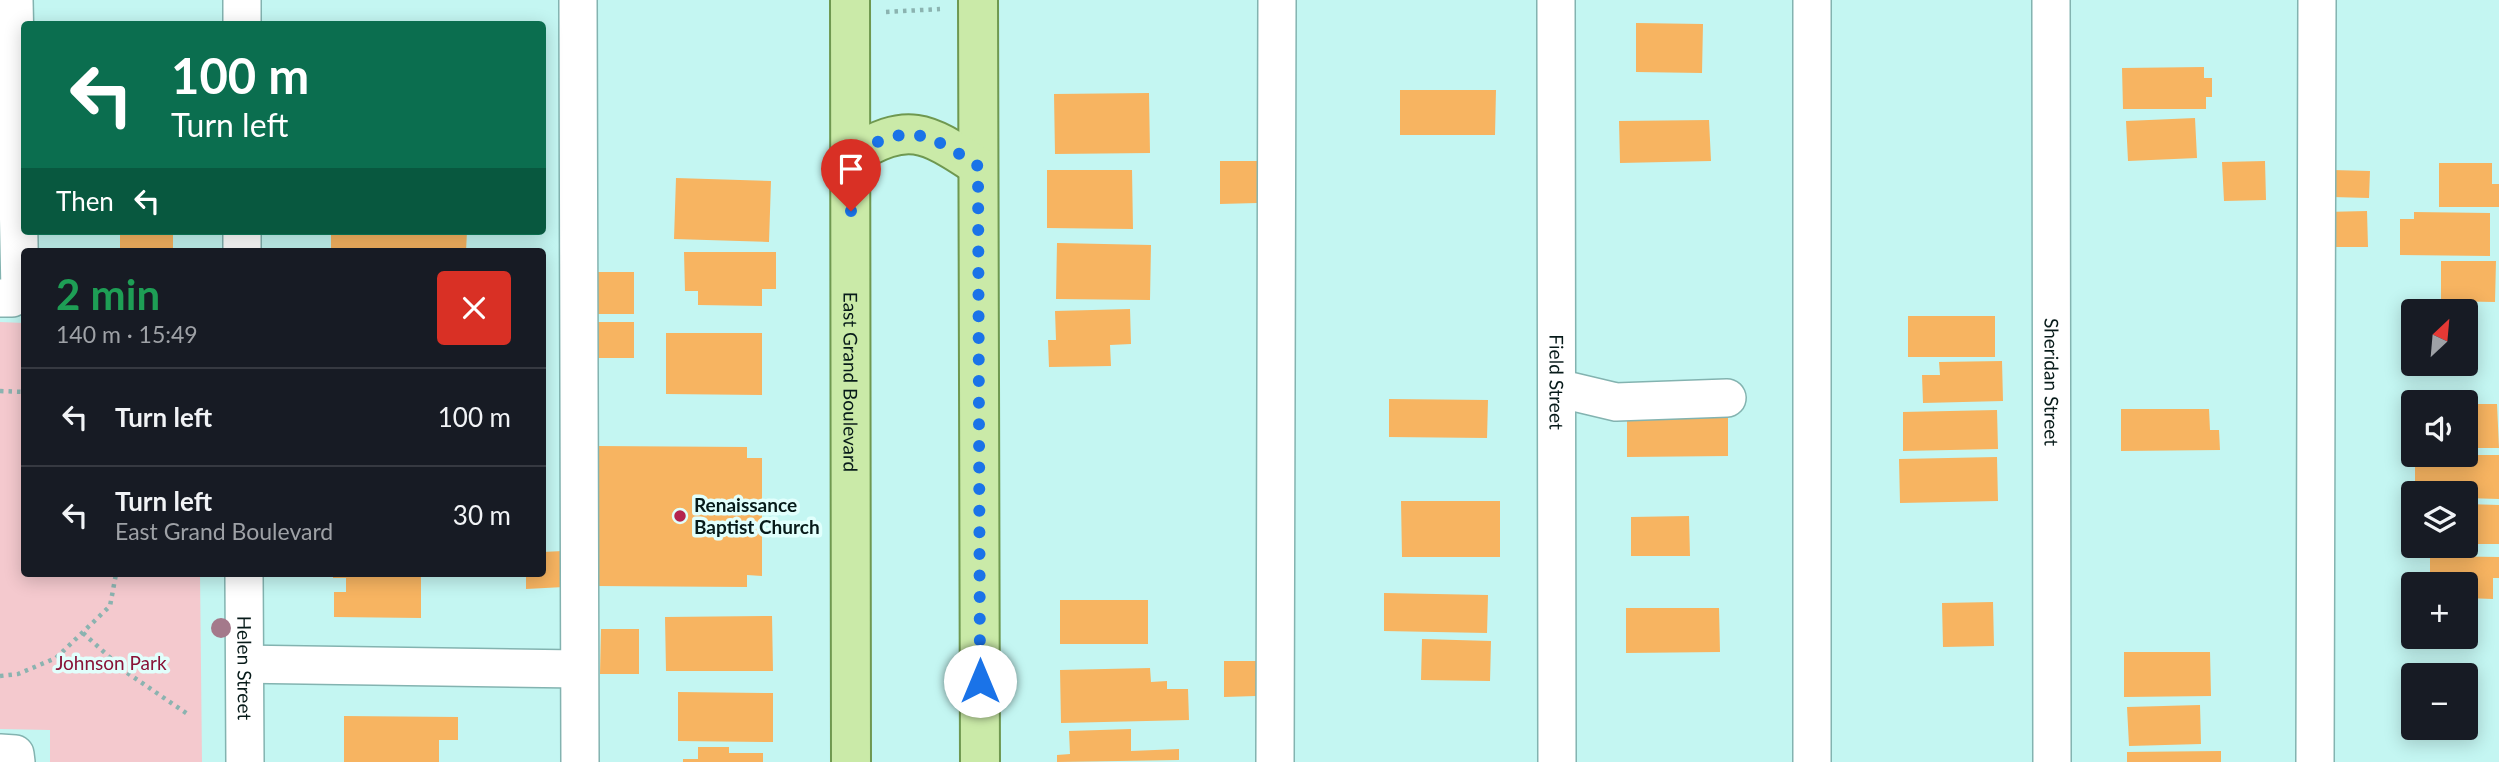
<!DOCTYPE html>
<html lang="en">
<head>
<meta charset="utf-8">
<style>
  body { margin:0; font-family:Lato,sans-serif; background:#20242c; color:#f1f3f6; height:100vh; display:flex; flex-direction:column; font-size:26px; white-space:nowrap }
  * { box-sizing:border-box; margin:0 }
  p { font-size:23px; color:#9ea1a6 }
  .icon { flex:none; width:38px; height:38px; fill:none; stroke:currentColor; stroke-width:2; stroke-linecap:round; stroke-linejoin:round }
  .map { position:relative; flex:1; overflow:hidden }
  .panel { position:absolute; left:21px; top:248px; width:525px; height:329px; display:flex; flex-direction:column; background:#171b24; border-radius:7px; box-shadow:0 4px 18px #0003 }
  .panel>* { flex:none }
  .guide { position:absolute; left:21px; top:21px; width:525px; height:214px; border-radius:7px; box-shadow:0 4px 18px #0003; background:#0b6e4f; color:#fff; overflow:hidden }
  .needle { width:46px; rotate:26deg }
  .controls { position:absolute; left:2401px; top:299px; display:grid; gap:14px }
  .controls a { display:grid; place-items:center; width:77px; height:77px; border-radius:7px; background:#171b24; box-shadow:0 4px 18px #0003; font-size:35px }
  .pin { position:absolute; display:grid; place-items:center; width:60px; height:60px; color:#fff; margin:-72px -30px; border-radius:50% 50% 50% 0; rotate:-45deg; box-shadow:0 0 7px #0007 }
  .pin .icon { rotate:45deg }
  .me { position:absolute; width:77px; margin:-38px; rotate:0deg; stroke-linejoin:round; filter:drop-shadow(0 0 5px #0008) }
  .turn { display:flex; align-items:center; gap:24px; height:147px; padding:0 35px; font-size:32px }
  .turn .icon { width:91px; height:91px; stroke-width:2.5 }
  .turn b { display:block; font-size:49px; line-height:60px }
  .then { display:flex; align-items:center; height:66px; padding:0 35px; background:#0003; gap:14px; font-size:26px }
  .round { display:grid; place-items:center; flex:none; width:74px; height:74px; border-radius:7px; background:#20242c }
  .head { display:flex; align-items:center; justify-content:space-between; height:119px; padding:0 35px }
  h1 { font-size:42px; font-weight:700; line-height:52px; color:#1e9e55 }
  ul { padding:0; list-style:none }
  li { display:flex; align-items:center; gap:21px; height:98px; padding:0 35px; border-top:2px solid #363941 }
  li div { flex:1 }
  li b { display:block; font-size:26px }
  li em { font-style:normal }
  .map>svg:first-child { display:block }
  .green { fill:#f4c9ce }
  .building { fill:#f7b461 }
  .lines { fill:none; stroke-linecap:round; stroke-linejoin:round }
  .minor-casing { stroke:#83b3b0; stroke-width:40 }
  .major-casing { stroke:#6f9850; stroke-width:42 }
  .path { stroke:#8bb3b0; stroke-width:4.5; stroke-dasharray:3.5 5; stroke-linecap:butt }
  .minor { stroke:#fff; stroke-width:37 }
  .major { stroke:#caeaa8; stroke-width:38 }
  .tree { fill:#a4798b }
  .route { stroke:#1a73e8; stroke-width:12; stroke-dasharray:0 21.6 }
  .poi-dot { fill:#b4234d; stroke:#e1fffc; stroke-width:2.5 }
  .labels { text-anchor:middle; stroke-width:7; stroke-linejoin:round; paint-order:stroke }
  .street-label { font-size:19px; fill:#071a19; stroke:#e1fffc }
  .poi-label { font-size:19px; font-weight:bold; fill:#071a19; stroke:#e1fffc; text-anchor:start }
  .park-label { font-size:19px; fill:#891337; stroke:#e1fffc }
</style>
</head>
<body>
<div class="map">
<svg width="2499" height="762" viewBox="0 0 2499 762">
  <rect width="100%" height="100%" fill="#c4f6f2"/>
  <path class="green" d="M0 322 24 323V574H200L202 762H50V730L0 729Z"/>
  <path class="building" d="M1636 23 1703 24 1702 73 1636 72Z
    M2204 67V78H2212V97H2206V109H2123L2122 68Z
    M1400 90H1496L1495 135H1400Z
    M1149 93 1150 153 1055 154 1054 94Z
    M2195 118 2197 158 2128 161 2126 121Z
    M1709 120 1711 161 1620 163 1619 121Z
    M1220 161H1257V203L1220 204Z
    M2265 161 2266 200 2224 201 2222 162Z
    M2439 163H2492V184H2499V207H2439Z
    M1047 170H1132L1133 229 1047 228Z
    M2332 170 2370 171 2369 198 2332 197Z
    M676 178 771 181 769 242 674 239Z
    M2367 211 2368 247H2325L2324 212Z
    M2414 212 2490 213V256L2400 255V219H2414Z
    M331 231H467L466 252H331Z
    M120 235H173V252H120Z
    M1057 243 1151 245 1150 300 1056 299Z
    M684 252H776V289H762V306L698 305V291H685Z
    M2441 261H2496L2495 302 2441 301Z
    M597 272H634V314H597Z
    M1130 309 1131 344 1110 345 1111 366 1049 367 1048 340H1056L1055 311Z
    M1908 316H1995V357H1908Z
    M596 322H634V358H595Z
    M666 333H762V395L666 394Z
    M2002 361 2003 401 1923 403 1922 375H1940L1939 362Z
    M1389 399 1488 400 1487 438 1389 437Z
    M2466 404H2497L2499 448H2466Z
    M2121 409H2209L2210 430H2219L2220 450 2121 451Z
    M1997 410 1998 449 1903 451V412Z
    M1627 416H1728V456L1627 457Z
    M598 446 747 447V458H762V576L747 575V587L597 586Z
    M2415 455H2499V499L2466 498V494H2415Z
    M1997 457 1998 501 1900 503 1899 459Z
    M1401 501H1500V557H1402Z
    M2466 504 2499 505V544H2466Z
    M1689 516 1690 556H1631V517Z
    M563 551 564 587 526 589V574H542V552Z
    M2430 556 2499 557V578H2493V599L2466 598V584H2430Z
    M333 574H421V618L334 617V592H346V578H333Z
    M1384 593 1488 595 1487 633 1384 631Z
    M1060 600H1148V644H1060Z
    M1993 602 1994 646 1943 647 1942 603Z
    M1626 608H1719L1720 652 1626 653Z
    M772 616 773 671H666L665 617Z
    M601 629H639V674H600Z
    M1422 639 1491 641 1490 681 1421 680Z
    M2124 652H2210L2211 696 2124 697Z
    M1224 661H1256V696L1224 697Z
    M1150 668 1151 682 1167 681V689H1188L1189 720 1061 723 1060 670Z
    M678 692 773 693V742L678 741Z
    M2200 705 2201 744 2129 746 2127 707Z
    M344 716 458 717V740H439V762H344Z
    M1131 729V751L1179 749V760L1057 762V755L1070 754 1069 731Z
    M698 747H729V753H763V762H683V759H698Z
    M2221 751V762H2127V752Z"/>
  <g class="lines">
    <g class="minor-casing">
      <g id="minor">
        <path d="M578 0 580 762"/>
        <path id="s1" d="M1556 0 1557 762"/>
        <path id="s2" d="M2051 0 2052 762"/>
        <path d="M242 24V0"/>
        <path d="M242 231V252"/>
        <path d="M0 298H12L20 292 14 0"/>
        <path d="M1557 388 1616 402 1727 398"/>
        <path id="s3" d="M244 574 245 762"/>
        <path d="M245 664 579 669"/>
        <path d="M0 753 15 754 16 762"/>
        <path d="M1275 762 1277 0"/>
        <path d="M1812 762V0"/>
        <path d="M2315 762 2317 0"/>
      </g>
    </g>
    <g class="major-casing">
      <g id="major">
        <path id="s4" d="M850 0 851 762"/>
        <path d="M978 0 980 762"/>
        <path d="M851 156C908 121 925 131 978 166"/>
      </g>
    </g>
    <path class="path" d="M886 12 940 9
      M0 391 24 392
      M83 633 126 672 189 715
      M0 676 18 674 56 658 110 606 116 574"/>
    <use href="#minor" class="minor"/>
    <use href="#major" class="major"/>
  </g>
  <circle class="tree" cx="221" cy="628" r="10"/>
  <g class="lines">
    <path class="route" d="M851 211 850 156C908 122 925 131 978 166L980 681"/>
  </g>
  <circle class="poi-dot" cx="680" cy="516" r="7"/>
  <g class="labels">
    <g class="street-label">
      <text dy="7" stroke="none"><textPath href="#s4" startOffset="382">East Grand Boulevard</textPath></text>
      <text dy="7" stroke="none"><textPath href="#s1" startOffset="382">Field Street</textPath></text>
      <text dy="7" stroke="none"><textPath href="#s2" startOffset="382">Sheridan Street</textPath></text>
      <text dy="7" stroke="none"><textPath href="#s3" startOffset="94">Helen Street</textPath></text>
    </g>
    <g class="poi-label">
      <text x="694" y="512">Renaissance<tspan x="694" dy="22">Baptist Church</tspan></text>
    </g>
    <g class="park-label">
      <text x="111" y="670">Johnson Park</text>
    </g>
  </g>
</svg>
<div class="controls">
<a><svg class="needle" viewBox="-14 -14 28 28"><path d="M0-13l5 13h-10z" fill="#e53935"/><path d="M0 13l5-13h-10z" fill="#9ea1a6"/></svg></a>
<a><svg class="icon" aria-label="sound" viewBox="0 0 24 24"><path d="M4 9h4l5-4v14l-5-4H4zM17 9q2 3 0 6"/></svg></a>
<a><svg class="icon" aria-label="layers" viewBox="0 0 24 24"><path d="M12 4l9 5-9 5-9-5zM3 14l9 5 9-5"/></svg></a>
<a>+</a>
<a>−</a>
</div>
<div class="pin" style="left:851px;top:211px;background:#d93025"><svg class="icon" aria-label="arrive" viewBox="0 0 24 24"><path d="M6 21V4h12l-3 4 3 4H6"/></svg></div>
<svg class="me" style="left:980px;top:681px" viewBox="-20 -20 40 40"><circle r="19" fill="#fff"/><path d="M0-13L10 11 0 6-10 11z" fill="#1a73e8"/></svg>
<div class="guide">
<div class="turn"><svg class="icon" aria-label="left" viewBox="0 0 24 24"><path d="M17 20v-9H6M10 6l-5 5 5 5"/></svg><div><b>100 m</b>Turn left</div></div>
<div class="then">Then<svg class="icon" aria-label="left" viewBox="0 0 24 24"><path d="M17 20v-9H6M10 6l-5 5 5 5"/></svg></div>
</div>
<section class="panel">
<div class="head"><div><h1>2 min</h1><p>140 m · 15:49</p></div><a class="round" style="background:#d93025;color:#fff"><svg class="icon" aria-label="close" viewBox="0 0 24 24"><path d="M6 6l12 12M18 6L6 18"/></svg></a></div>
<ul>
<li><svg class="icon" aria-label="left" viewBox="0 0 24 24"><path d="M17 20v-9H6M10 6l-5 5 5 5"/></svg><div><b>Turn left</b></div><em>100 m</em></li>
<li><svg class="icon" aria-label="left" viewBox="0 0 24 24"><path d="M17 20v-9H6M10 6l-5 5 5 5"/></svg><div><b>Turn left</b><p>East Grand Boulevard</p></div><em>30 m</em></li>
</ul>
</section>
</div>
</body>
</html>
